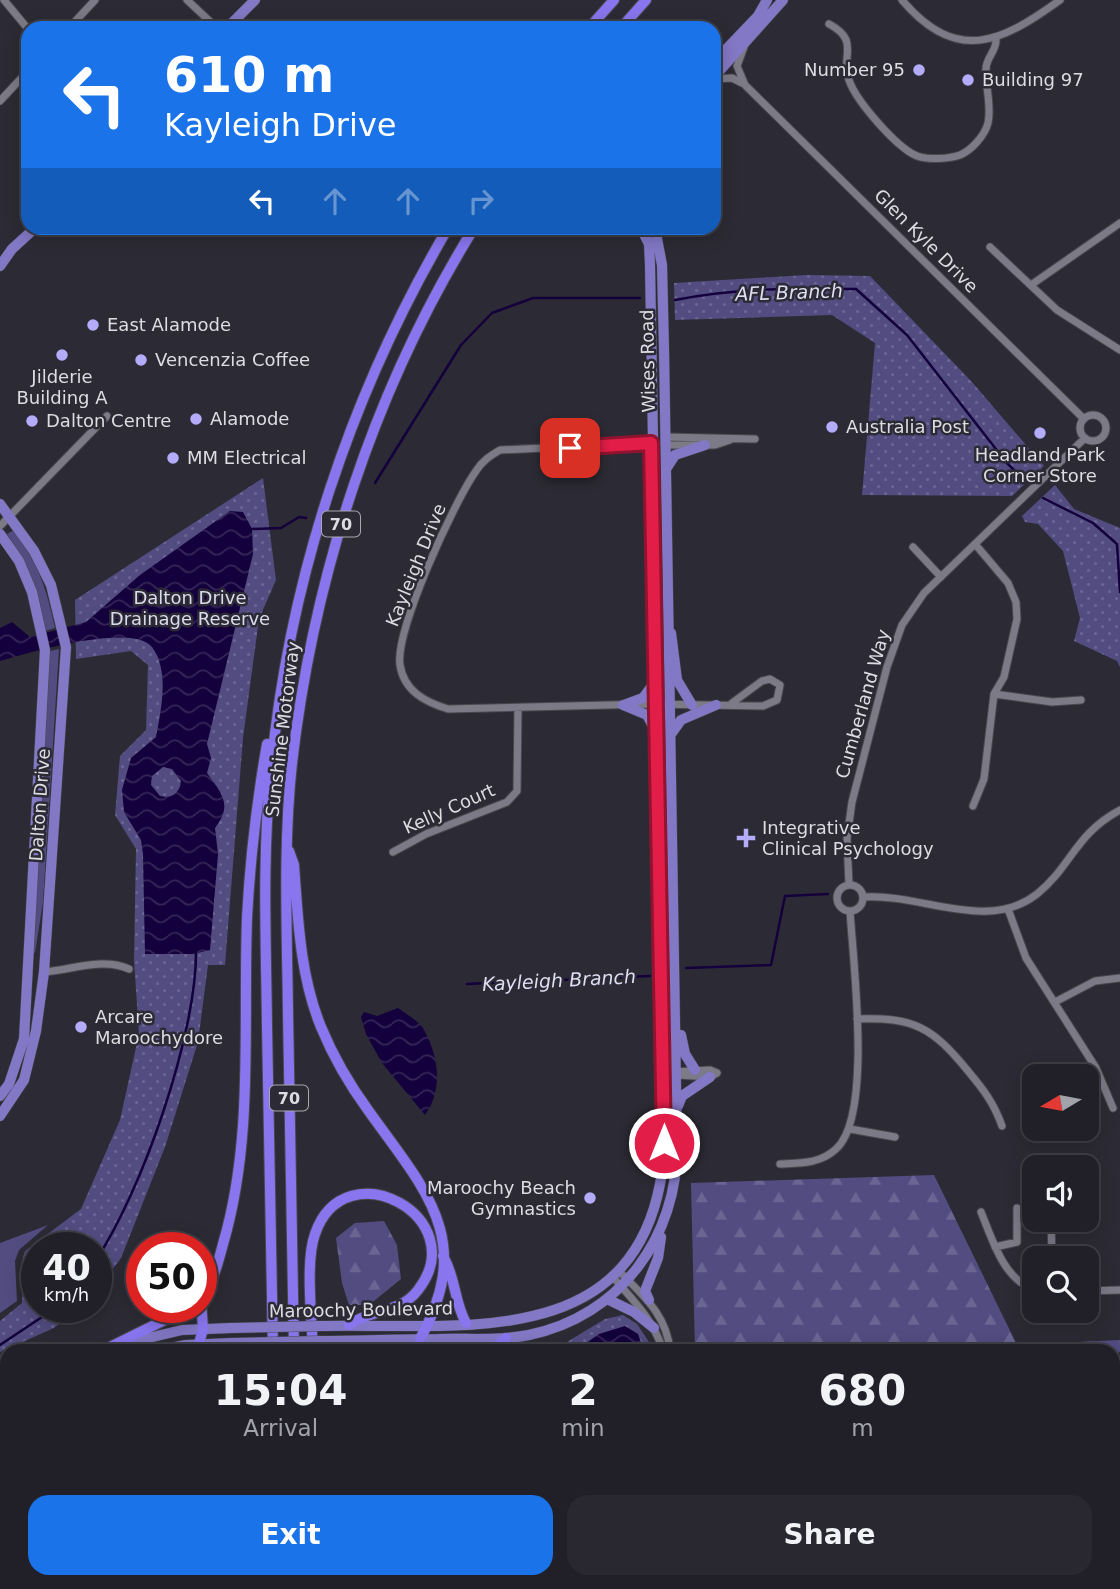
<!DOCTYPE html>
<html lang="en">
<head>
<meta charset="utf-8">
<style>
  body { margin:0; font-family:"DejaVu Sans",sans-serif; background:#292830; color:#f1f3f6; height:100vh; display:flex; flex-direction:column; font-size:26px; white-space:nowrap }
  * { box-sizing:border-box; margin:0 }
  p { font-size:23px; color:#a2a3a8 }
  .icon { flex:none; width:38px; height:38px; fill:none; stroke:currentColor; stroke-width:2; stroke-linecap:round; stroke-linejoin:round }
  .map { position:relative; flex:1; overflow:hidden }
  .drawer { position:absolute; left:0px; top:1344px; width:1120px; height:245px; display:flex; flex-direction:column; background:#212028; border-radius:21px 21px 0 0; box-shadow:0 4px 18px #0003,0 0 0 2px #3e3e45 }
  .drawer>* { flex:none }
  .top-card { position:absolute; left:21px; top:21px; width:700px; height:214px; border-radius:21px; box-shadow:0 4px 18px #0003,0 0 0 2px #3e3e45; background:#1a73e8; color:#fff; overflow:hidden }
  .needle { width:46px; rotate:260deg }
  .tools { position:absolute; left:1022px; top:1064px; display:grid; gap:14px }
  .tools a { display:grid; place-items:center; width:77px; height:77px; border-radius:14px; background:#212028; box-shadow:0 4px 18px #0003,0 0 0 2px #3e3e45; font-size:35px }
  .speed { position:absolute; left:21px; top:1232px; display:flex; gap:14px; font-size:35px; font-weight:700; text-align:center }
  .speed>* { display:grid; place-content:center; width:91px; height:91px; border-radius:50%; background:#212028; box-shadow:0 4px 18px #0003,0 0 0 2px #3e3e45; line-height:1 }
  .speed small { font-size:18px; font-weight:400 }
  .speed .limit { border:10px solid #d22; background:#fff; color:#111 }
  .pin { position:absolute; display:grid; place-items:center; width:60px; height:60px; color:#fff; margin:-30px; border-radius:14px; box-shadow:0 4px 10px #0006 }
  .me { position:absolute; width:77px; margin:-38px; rotate:0deg; stroke-linejoin:round; filter:drop-shadow(0 0 5px #0008) }
  .turn { display:flex; align-items:center; gap:24px; height:147px; padding:0 28px; font-size:32px }
  .turn .icon { width:91px; height:91px; stroke-width:2.5 }
  .turn b { display:block; font-size:49px; line-height:60px }
  .lanes { display:flex; align-items:center; height:66px; padding:0 28px; background:#0003; justify-content:center; gap:35px; direction:ltr }
  .lanes .off { opacity:.35 }
  .eta { display:flex; justify-content:space-evenly; align-items:center; height:119px; text-align:center }
  .eta b { font-size:42px; font-weight:700; line-height:49px }
  .button { display:flex; gap:14px; margin-top:auto; padding:14px 28px }
  .button a { flex:1; height:80px; border-radius:21px; background:#1a73e8; color:#fff; font-size:28px; font-weight:700; line-height:80px; text-align:center }
  .button a+a { background:#292830; color:#f1f3f6 }
  .map>svg:first-child { display:block }
  .grass { fill:#524c81 }
  .forest { fill:url(#forest-firs) }
  .park { fill:url(#park-dots) }
  .water { fill:url(#water-waves); fill-rule:evenodd }
  .lines { fill:none; stroke-linecap:round; stroke-linejoin:round }
  .stream { stroke:#13003c; stroke-width:2.5 }
  .minor-casing { stroke:#48484f; stroke-width:9 }
  .major-casing { stroke:#48484f; stroke-width:11 }
  .highway-casing { stroke:#48484f; stroke-width:12 }
  .minor { stroke:#7b7a86; stroke-width:7 }
  .major { stroke:#8378c5; stroke-width:10 }
  .highway { stroke:#8976ef; stroke-width:10 }
  .major-bridge-casing { stroke:#48484f; stroke-width:11; stroke-linecap:butt }
  .major-bridge { stroke:#8378c5; stroke-width:10 }
  .route-casing { stroke:#92132f; stroke-width:18 }
  .route { stroke:#e11d48; stroke-width:12 }
  .poi-dot { fill:#b4acf9; stroke:#2c2b35; stroke-width:2.5 }
  .labels { text-anchor:middle; stroke-width:5; stroke-linejoin:round; paint-order:stroke }
  .shield { fill:#2c2b35; stroke:#a7a7ae; stroke-width:2 }
  .shield-label { font-size:16px; font-weight:bold; fill:#dcdce2 }
  .poi-label { font-size:18px; fill:#dcdce2; stroke:#2c2b35; text-anchor:start }
  .street-label { font-size:18px; fill:#dcdce2; stroke:#2c2b35 }
  .park-label { font-size:18px; fill:#dbdaee; stroke:#2c2b35 }
  .water-label { font-size:19px; font-style:italic; fill:#dfdef2; stroke:#2c2b35 }
</style>
</head>
<body>
<div class="map">
<svg width="1120" height="1589" viewBox="0 0 1120 1589">
  <defs>
    <pattern id="forest-firs" width="22" height="20" patternUnits="userSpaceOnUse" patternTransform="scale(1.75)"><rect width="22" height="20" fill="#524c81"/><path d="M5 1l3.5 6h-7zM16 11l3.5 6h-7z" fill="#6a6593"/></pattern>
    <pattern id="park-dots" width="8" height="8" patternUnits="userSpaceOnUse" patternTransform="scale(1.75)"><rect width="8" height="8" fill="#524c81"/><path d="M2 2h.1M6 6h.1" fill="none" stroke="#6a6593" stroke-width="1.8" stroke-linecap="round"/></pattern>
    <pattern id="water-waves" width="16" height="10" patternUnits="userSpaceOnUse" patternTransform="scale(1.75)"><rect width="16" height="10" fill="#13003c"/><path d="M0 5q4-4 8 0t8 0" fill="none" stroke="#352558"/></pattern>
  </defs>
  <rect width="100%" height="100%" fill="#2c2b35"/>
  <path class="grass" d="M14 530C37 558 48 594 55 628L45 631 24 560 7 534Z
    M59 649 43 902 35 953 31 950 50 651Z
    M48 1225 19 1250 15 1261 17 1301 0 1313V1243Z"/>
  <path class="forest" d="M934 1175 1017 1345 1120 1340V1351L1113 1362V1351H695L691 1183Z
    M384 1221 397 1245 401 1279 369 1305H349L342 1283 336 1238 355 1223Z
    M7 1538V1582H224L225 1589H0V1553Z
    M701 1582H1095L1099 1589H702Z"/>
  <path class="park" d="M806 275 870 276 972 382 1044 466 1012 496 862 495 875 343 832 315 675 320 674 283Z
    M263 478 276 580 259 619 243 738 225 965H208L198 1042 165 1147 121 1258 96 1291V1248H37V1307H81L54 1328 0 1352V1321L22 1303V1261L25 1251 81 1209 120 1120 139 1034 134 960 136 849 115 815 120 756 146 730 148 665 131 651 76 659 75 600Z
    M1055 485 1074 509 1120 528V667L1117 661 1074 641 1080 618 1063 551 1038 524 1025 522 1022 516Z
    M623 1315 637 1324 655 1351H552L605 1319Z
    M341 1582H657V1589H341Z"/>
  <path class="water" d="M230 511 243 512 252 529 253 554 207 744 211 758 207 773C222 794 233 805 215 828L218 854 210 950 193 954H145L143 854 141 840 124 812 122 790 131 758 156 737C161 710 170 671 152 647 133 622 27 653 0 661V628L12 622 30 637 86 622 140 575ZM163 767 172 769 181 781C180 793 172 799 160 796L151 785 152 776Z
    M398 1008C406 1014 419 1021 424 1030 439 1056 443 1091 425 1115L382 1063 366 1034 361 1017 364 1012 377 1016Z
    M625 1326 638 1334 644 1351H575L599 1334Z"/>
  <g class="lines">
    <path class="stream" d="M675 300C734 288 796 288 856 289L907 335 1006 462 1026 482
      M375 483 461 345 492 313 533 298H640
      M1043 498 1093 523 1117 544 1120 592
      M252 529 281 528 299 517 306 518
      M686 968 771 965 785 896 828 894
      M467 984 650 976
      M96 1260C142 1191 196 1036 196 953
      M0 1345 57 1307"/>
    <g class="minor-casing">
      <path id="minor" d="M4 0 28 29
        M187 0 217 28
        M902 0C957 65 1002 42 1060 0
        M829 24C861 41 840 56 849 80 856 101 897 148 917 156 928 160 949 159 960 155 972 150 985 135 988 123 992 106 985 86 986 69 986 57 997 51 996 39
        M69 28 95 0
        M744 47 737 66 745 85 1084 419
        M714 79 732 78 742 83
        M0 101 28 71
        M990 247 1057 310 1120 350
        M1031 285 1120 223
        M1080 428a13 13 0 1 1 26 0a13 13 0 1 1-26 0Z
        M665 437 755 439
        M651 443 500 450C490 456 482 461 476 471 454 502 395 630 400 665 404 691 425 702 448 709L650 704 763 706 777 700 780 685 770 679 762 681 732 703
        M665 445H715L730 440
        M0 526 107 416
        M913 547 941 577
        M994 694 1052 702 1081 700
        M973 806 984 779 994 694 1004 677 1017 619 1016 602 1008 583 975 544
        M393 852 426 834 507 802 517 791 518 708
        M837 898a13 13 0 1 1 26 0a13 13 0 1 1-26 0Z
        M849 885 847 838 852 802 887 667 902 625 924 593 1085 438
        M864 897C920 893 988 933 1037 894 1071 867 1075 834 1120 810
        M1008 909 1026 958 1096 1068 1113 1108
        M44 972C71 970 103 957 129 969
        M1055 1002 1095 981 1120 978
        M857 1019C914 1017 932 1027 968 1071 983 1089 994 1103 1002 1126
        M673 1072 710 1070 717 1073
        M663 1074 710 1077 717 1073
        M850 1129 895 1137
        M780 1164C800 1163 820 1164 836 1149 873 1116 853 962 850 911
        M981 1212C993 1241 1003 1278 1034 1290
        M1051 1220 1052 1258
        M995 1247 1017 1242V1208
        M618 1270C642 1295 667 1314 670 1351
        M612 1276C632 1299 654 1320 663 1351
        M1087 1291 1120 1290
        M671 1582 673 1589"/>
    </g>
    <g class="major-casing">
      <path id="major" d="M227 28 255 0
        M714 62 758 16 767 0
        M714 77 783 0
        M0 266 12 249 35 228
        M666 469 675 455 705 445
        M0 504 34 551 51 585 66 647 44 972 36 1031 24 1080 0 1116
        M0 534 19 561 32 592 45 650 24 1039 9 1084 0 1096
        M671 633 677 680 692 705
        M623 705 647 715 654 728
        M624 705 643 698 655 682
        M671 734 681 720 716 705
        M681 1035 685 1054 695 1070
        M678 1106 682 1096 710 1077
        M607 1299 634 1312 654 1328
        M649 1300 645 1291 658 1258 661 1237
        M320 1326C449 1322 627 1355 660 1184 666 1153 664 1120 664 1088L650 264 649 244 641 228
        M320 1341C359 1341 399 1339 438 1339 468 1338 499 1341 529 1335 621 1316 678 1236 677 1145L664 349 662 265 655 228
        M123 1344 182 1330 231 1328
        M154 1351 186 1345 232 1343
        M0 1402 7 1398
        M0 1423 7 1419"/>
    </g>
    <g class="highway-casing">
      <path id="highway" d="M589 28 614 0
        M621 28 646 0
        M289 851 294 865C298 919 300 976 321 1027 333 1056 349 1084 368 1110 424 1189 476 1238 420 1339
        M443 1256C456 1278 454 1302 466 1323
        M201 1298C213 1283 218 1263 223 1244 254 1139 243 1026 247 918 250 860 257 801 267 744
        M106 1349 191 1307
        M163 1349 175 1351
        M197 1351 203 1329 201 1300
        M273 1351C271 1243 269 1134 267 1026 266 940 262 855 271 770 289 579 351 393 448 228
        M294 1351C292 1238 290 1126 288 1013 287 930 283 846 292 763 314 575 374 389 474 228
        M313 1351C312 1321 305 1261 315 1234 345 1147 474 1218 418 1290 400 1314 370 1309 349 1325
        M486 1351 494 1349 506 1338
        M241 1582 242 1589
        M277 1582V1589
        M298 1582V1589
        M315 1589 316 1582"/>
    </g>
    <use href="#minor" class="minor"/>
    <use href="#major" class="major"/>
    <use href="#highway" class="highway"/>
    <g class="major-bridge-casing">
      <path id="major-bridge" d="M231 1328 320 1326
        M232 1343 320 1341"/>
    </g>
    <use href="#major-bridge" class="major-bridge"/>
  </g>
  <g class="lines">
    <g class="route-casing">
      <path id="route" d="M570 448 651 443 664 1143"/>
    </g>
    <use href="#route" class="route"/>
  </g>
  <g class="poi-dot">
    <circle cx="919" cy="70" r="7"/>
    <circle cx="968" cy="80" r="7"/>
    <circle cx="93" cy="325" r="7"/>
    <circle cx="62" cy="355" r="7"/>
    <circle cx="141" cy="360" r="7"/>
    <circle cx="196" cy="419" r="7"/>
    <circle cx="32" cy="421" r="7"/>
    <circle cx="832" cy="427" r="7"/>
    <circle cx="1040" cy="433" r="7"/>
    <circle cx="173" cy="458" r="7"/>
    <path d="M742.5 827.5h7v7h7v7h-7v7h-7v-7h-7v-7h7z"/>
    <circle cx="81" cy="1027" r="7"/>
    <circle cx="590" cy="1198" r="7"/>
  </g>
  <g class="labels">
    <g class="shield">
      <rect x="322" y="511.5" width="38" height="25" rx="5"/>
      <rect x="270" y="1085.5" width="38" height="25" rx="5"/>
    </g>
    <g class="shield-label">
      <text x="341" y="530">70</text>
      <text x="289" y="1104">70</text>
    </g>
    <g class="poi-label">
      <text x="905" y="76" text-anchor="end">Number 95</text>
      <text x="982" y="86">Building 97</text>
      <text x="107" y="331">East Alamode</text>
      <text x="155" y="366">Vencenzia Coffee</text>
      <text x="62" y="383" text-anchor="middle">Jilderie<tspan x="62" dy="21">Building A</tspan></text>
      <text x="210" y="425">Alamode</text>
      <text x="46" y="427">Dalton Centre</text>
      <text x="846" y="433">Australia Post</text>
      <text x="1040" y="461" text-anchor="middle">Headland Park<tspan x="1040" dy="21">Corner Store</tspan></text>
      <text x="187" y="464">MM Electrical</text>
      <text x="762" y="834">Integrative<tspan x="762" dy="21">Clinical Psychology</tspan></text>
      <text x="95" y="1023">Arcare<tspan x="95" dy="21">Maroochydore</tspan></text>
      <text x="576" y="1194" text-anchor="end">Maroochy Beach<tspan x="576" dy="21">Gymnastics</tspan></text>
    </g>
    <g class="street-label">
      <text transform="translate(926 241) rotate(45)" y="6">Glen Kyle Drive</text>
      <text transform="translate(648 361) rotate(-91)" y="6">Wises Road</text>
      <text transform="translate(416 565) rotate(-68)" y="6">Kayleigh Drive</text>
      <text transform="translate(863 704) rotate(-74)" y="6">Cumberland Way</text>
      <text transform="translate(283 729) rotate(-83)" y="6">Sunshine Motorway</text>
      <text transform="translate(40 805) rotate(-86)" y="6">Dalton Drive</text>
      <text transform="translate(449 809) rotate(-24)" y="6">Kelly Court</text>
      <text transform="translate(361 1310) rotate(-1)" y="6">Maroochy Boulevard</text>
    </g>
    <g class="park-label">
      <text x="190" y="604">Dalton Drive<tspan x="190" dy="21">Drainage Reserve</tspan></text>
    </g>
    <g class="water-label">
      <text transform="translate(789 292) rotate(-2)" y="7">AFL Branch</text>
      <text transform="translate(559 980) rotate(-3)" y="7">Kayleigh Branch</text>
    </g>
  </g>
</svg>
<div class="tools">
<a><svg class="needle" viewBox="-14 -14 28 28"><path d="M0-13l5 13h-10z" fill="#e53935"/><path d="M0 13l5-13h-10z" fill="#a2a3a8"/></svg></a>
<a><svg class="icon" aria-label="sound" viewBox="0 0 24 24"><path d="M4 9h4l5-4v14l-5-4H4zM17 9q2 3 0 6"/></svg></a>
<a><svg class="icon" aria-label="search" viewBox="0 0 24 24"><circle cx="10" cy="10" r="6"/><path d="M15 15l6 6"/></svg></a>
</div>
<div class="speed"><div>40<small>km/h</small></div><div class="limit">50</div></div>
<div class="pin" style="left:570px;top:448px;background:#d93025"><svg class="icon" aria-label="arrive" viewBox="0 0 24 24"><path d="M6 21V4h12l-3 4 3 4H6"/></svg></div>
<svg class="me" style="left:664px;top:1143px" viewBox="-20 -20 40 40"><circle r="17" fill="#e11d48" stroke="#fff" stroke-width="3"/><path d="M0-11L8 9 0 5-8 9z" fill="#fff"/></svg>
<div class="top-card">
<div class="turn"><svg class="icon" aria-label="left" viewBox="0 0 24 24"><path d="M17 20v-9H6M10 6l-5 5 5 5"/></svg><div><b>610 m</b>Kayleigh Drive</div></div>
<div class="lanes"><svg class="icon" aria-label="left" viewBox="0 0 24 24"><path d="M17 20v-9H6M10 6l-5 5 5 5"/></svg><svg class="icon off" aria-label="ahead" viewBox="0 0 24 24"><path d="M12 20V5M6 11l6-6 6 6"/></svg><svg class="icon off" aria-label="ahead" viewBox="0 0 24 24"><path d="M12 20V5M6 11l6-6 6 6"/></svg><svg class="icon off" aria-label="right" viewBox="0 0 24 24"><path d="M7 20v-9h11M14 6l5 5-5 5"/></svg></div>
</div>
<section class="drawer">
<div class="eta">
<div><b>15:04</b><p>Arrival</p></div>
<div><b>2</b><p>min</p></div>
<div><b>680</b><p>m</p></div>
</div>
<div class="button"><a>Exit</a><a>Share</a></div>
</section>
</div>
</body>
</html>
